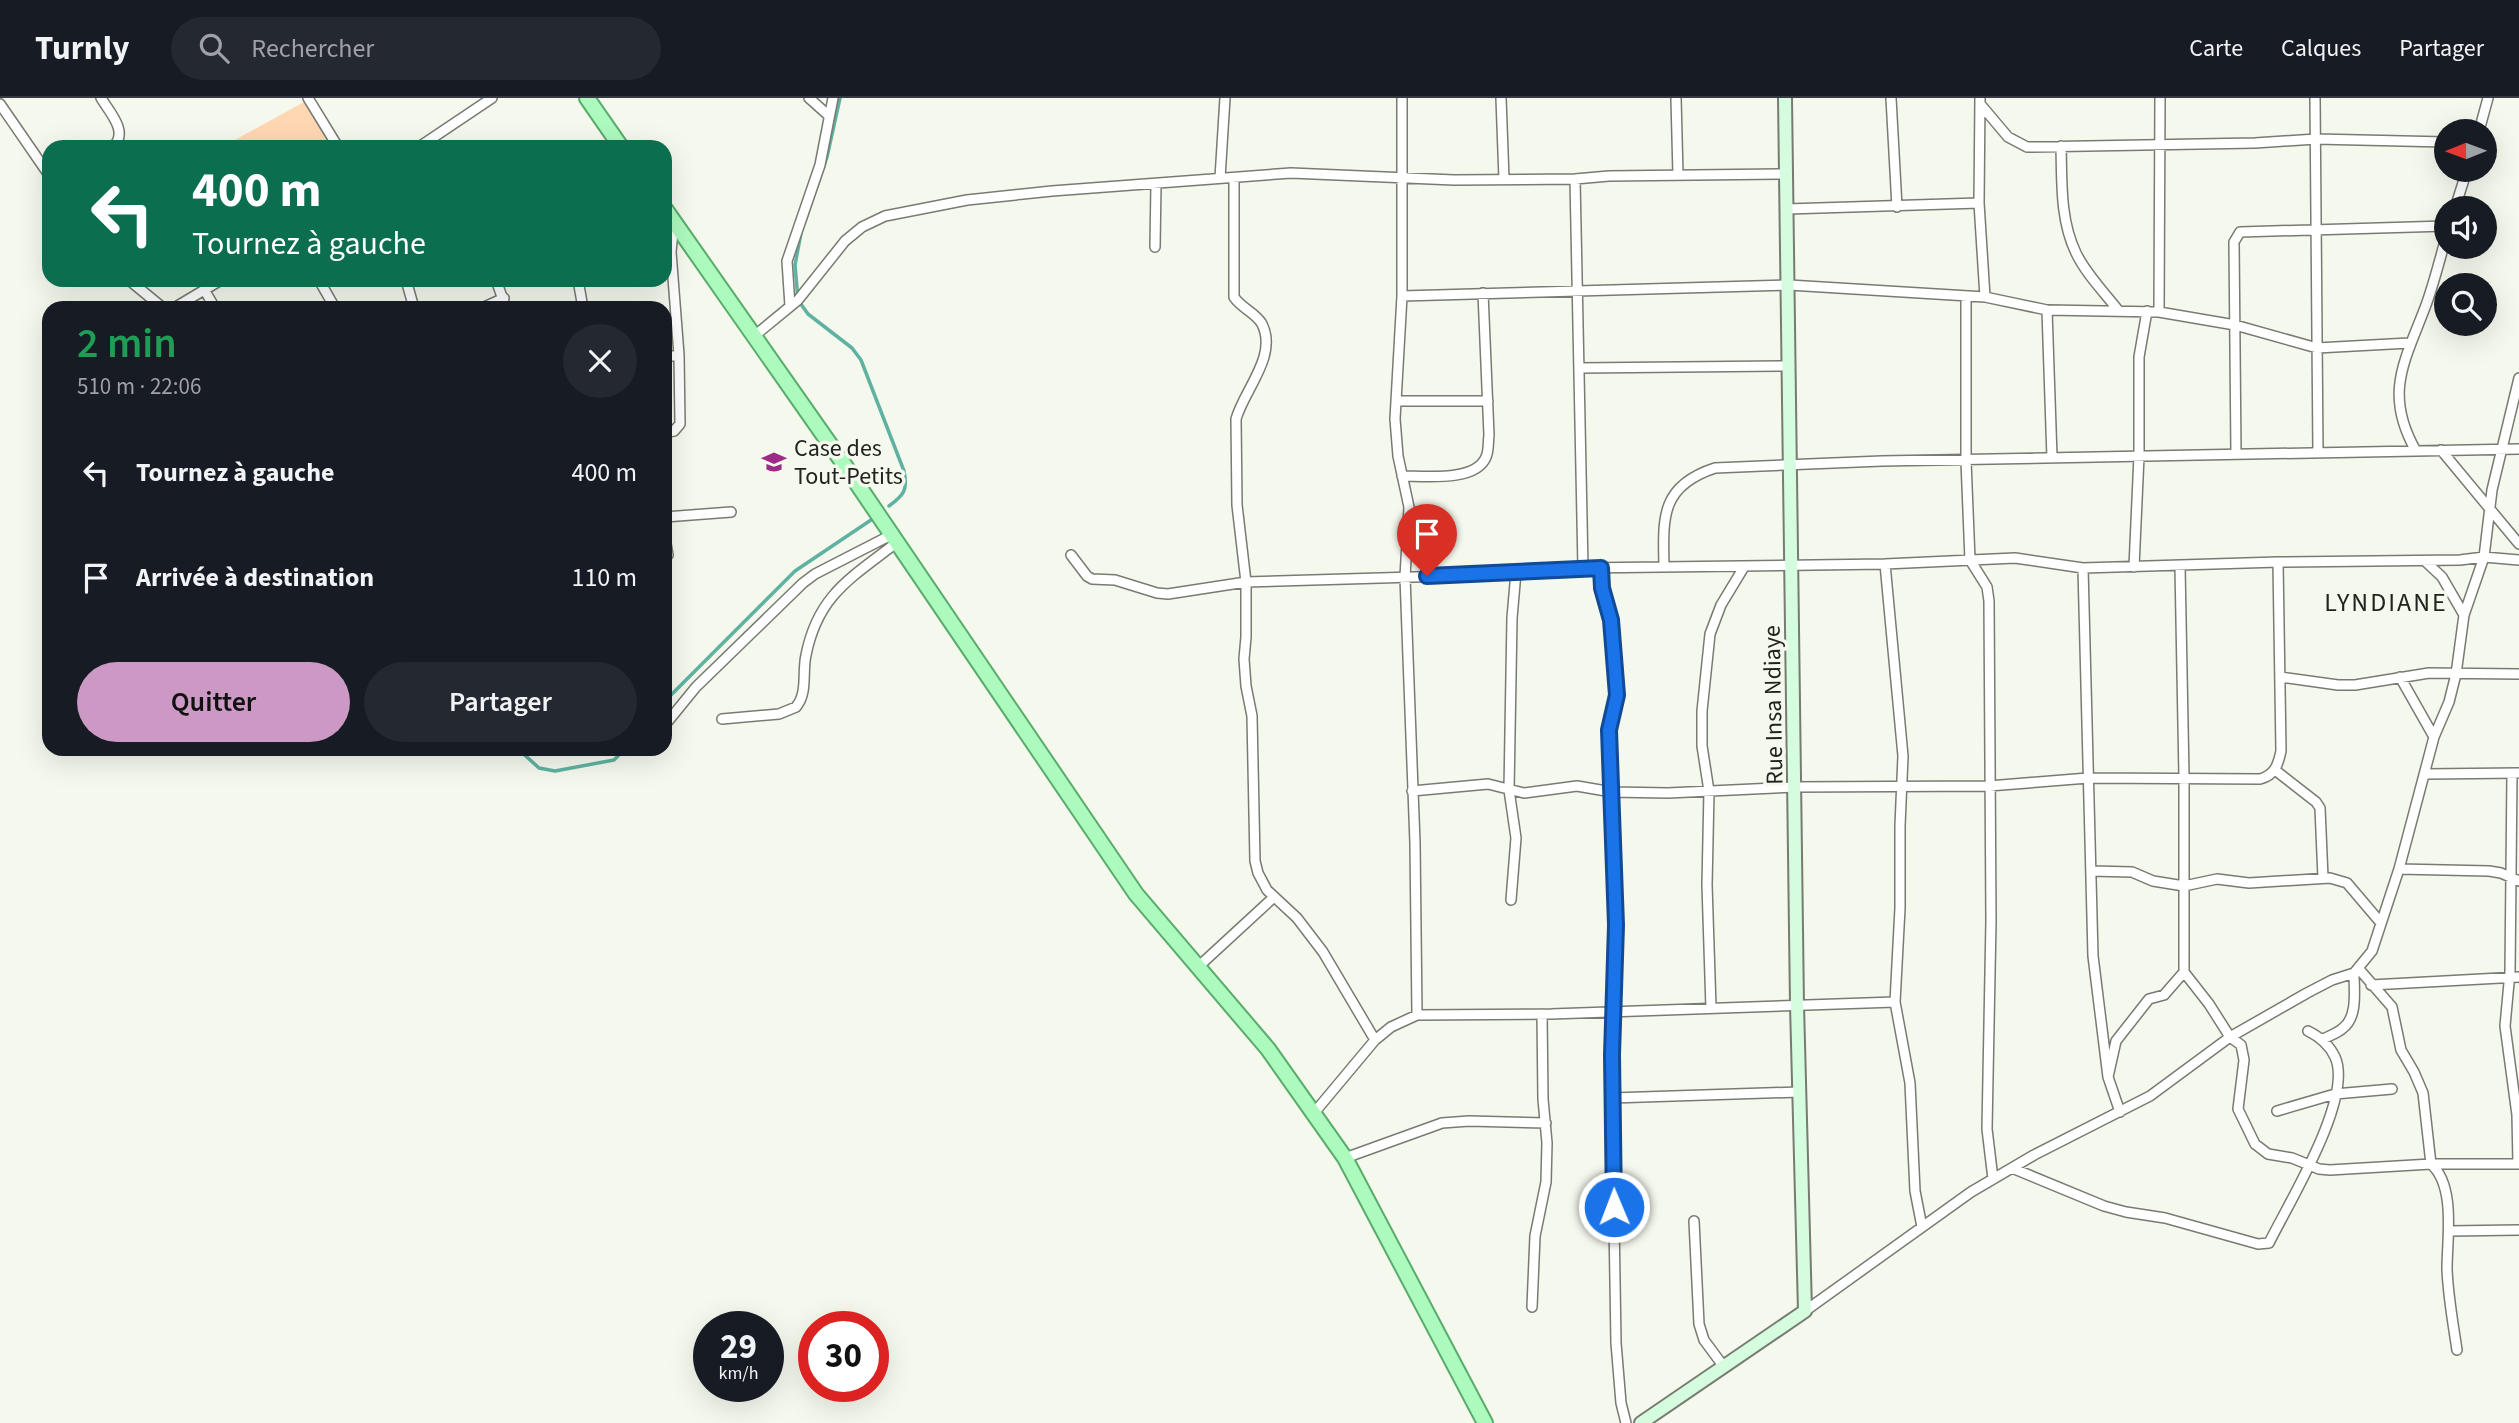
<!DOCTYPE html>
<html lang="fr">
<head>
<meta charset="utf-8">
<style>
  body { margin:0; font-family:"Source Sans 3",sans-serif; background:#242831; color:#f1f3f6; height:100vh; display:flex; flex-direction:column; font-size:26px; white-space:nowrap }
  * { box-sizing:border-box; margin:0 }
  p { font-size:23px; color:#9ea1a6 }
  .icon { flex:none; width:38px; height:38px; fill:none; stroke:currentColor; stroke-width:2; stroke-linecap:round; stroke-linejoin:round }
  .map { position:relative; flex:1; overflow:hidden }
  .drawer { position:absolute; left:42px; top:203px; width:630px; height:455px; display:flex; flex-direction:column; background:#171b24; border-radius:21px; box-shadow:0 7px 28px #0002 }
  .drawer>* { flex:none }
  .top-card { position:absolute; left:42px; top:42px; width:630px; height:147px; border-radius:21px; box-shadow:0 7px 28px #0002; background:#0b6e4f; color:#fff; overflow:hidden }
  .needle { width:46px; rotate:269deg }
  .tools { position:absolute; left:2434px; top:21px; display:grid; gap:14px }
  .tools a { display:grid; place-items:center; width:63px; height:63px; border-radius:50%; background:#171b24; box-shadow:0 7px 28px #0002; font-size:35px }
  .speed { position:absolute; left:693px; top:1213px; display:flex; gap:14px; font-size:35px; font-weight:700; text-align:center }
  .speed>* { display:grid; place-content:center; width:91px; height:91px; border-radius:50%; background:#171b24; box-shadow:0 7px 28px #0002; line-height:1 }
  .speed small { font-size:18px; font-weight:400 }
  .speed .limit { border:10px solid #d22; background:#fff; color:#111 }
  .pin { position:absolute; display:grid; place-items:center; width:60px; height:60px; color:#fff; margin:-72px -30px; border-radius:50% 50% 50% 0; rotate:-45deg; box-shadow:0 0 7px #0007 }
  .pin .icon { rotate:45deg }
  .me { position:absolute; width:77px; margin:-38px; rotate:359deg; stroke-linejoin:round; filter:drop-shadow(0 0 5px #0008) }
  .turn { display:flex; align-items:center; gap:24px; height:147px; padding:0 35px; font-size:32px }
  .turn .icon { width:91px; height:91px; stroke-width:2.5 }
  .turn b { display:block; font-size:49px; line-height:60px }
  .round { display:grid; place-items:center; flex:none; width:74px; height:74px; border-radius:37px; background:#242831 }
  .overview { display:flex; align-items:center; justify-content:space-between; height:119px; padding:0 35px }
  h1 { font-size:42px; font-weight:600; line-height:52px; color:#1e9e55 }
  .button { display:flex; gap:14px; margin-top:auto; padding:14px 35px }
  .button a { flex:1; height:80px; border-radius:42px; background:#cc99c4; color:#111; font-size:28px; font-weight:600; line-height:80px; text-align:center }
  .button a+a { background:#242831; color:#f1f3f6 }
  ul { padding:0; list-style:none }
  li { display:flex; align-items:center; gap:21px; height:105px; padding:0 35px }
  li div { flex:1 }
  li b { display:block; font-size:26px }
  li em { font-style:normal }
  header { display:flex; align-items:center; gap:42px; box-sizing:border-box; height:98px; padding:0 35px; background:#171b24; border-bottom:2px solid #363941 }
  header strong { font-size:33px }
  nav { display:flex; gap:38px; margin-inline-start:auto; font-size:24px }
  .search { width:490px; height:63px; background:#242831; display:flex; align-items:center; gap:18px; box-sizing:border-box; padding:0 24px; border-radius:38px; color:#9ea1a6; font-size:26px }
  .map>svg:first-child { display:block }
  .green { fill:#ffd7b3 }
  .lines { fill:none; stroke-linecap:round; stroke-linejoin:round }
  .stream { stroke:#5fb2a1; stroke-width:3.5 }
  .street-casing { stroke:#787b72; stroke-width:12 }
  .secondary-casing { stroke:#787b72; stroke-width:16 }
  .primary-casing { stroke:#59ac6c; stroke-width:18 }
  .street { stroke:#fff; stroke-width:9 }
  .secondary { stroke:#d6fcdf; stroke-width:12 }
  .primary { stroke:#adfabf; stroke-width:14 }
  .route-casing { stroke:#114b97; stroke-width:18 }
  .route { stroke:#1a73e8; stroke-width:12 }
  .labels { text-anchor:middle; stroke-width:7; stroke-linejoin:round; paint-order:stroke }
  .poi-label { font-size:24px; fill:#22231f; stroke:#f5f8ed; text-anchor:start }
  .street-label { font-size:24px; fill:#22231f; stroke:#f5f8ed }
  .neighbourhood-label { font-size:26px; letter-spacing:2px; fill:#22231f; stroke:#f5f8ed }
</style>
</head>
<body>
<header>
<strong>Turnly</strong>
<div class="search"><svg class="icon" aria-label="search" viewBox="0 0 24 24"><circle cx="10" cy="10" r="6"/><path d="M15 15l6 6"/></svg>Rechercher</div>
<nav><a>Carte</a><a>Calques</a><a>Partager</a></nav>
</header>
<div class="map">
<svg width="2519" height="1325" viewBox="0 0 2519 1325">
  <rect width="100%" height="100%" fill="#f5f8ed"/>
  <path class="green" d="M304 4 332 49H222Z"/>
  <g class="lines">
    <path class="stream" d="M805 123 827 59 840 0
      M802 130 795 167 798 202 808 216 852 250 861 262 904 373C908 392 904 397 889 408
      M665 603 795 473 871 422
      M518 651 539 670 555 673 614 662 625 651"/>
    <g class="street-casing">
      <path id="street" d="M101 0C110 15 129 34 113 49
        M308 0 338 49
        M809 0 828 17
        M1402 0V198L1395 321 1398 358 1409 409 1405 479 1415 745 1417 917
        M1501 0 1504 81
        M1676 0 1678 77
        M1891 0 1897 109
        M1980 0 1979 105 1985 199
        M2315 0 2318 355
        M0 6 49 77
        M1981 7 2008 39 2027 49 2255 45 2316 41 2446 44
        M2479 33 2488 0
        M2061 48C2062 84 2060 122 2076 155 2086 176 2104 194 2118 212
        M419 49 492 0
        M1220 80 1225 0
        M1234 80V199C1241 210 1256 215 1262 226 1278 258 1244 292 1236 321L1237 407 1246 484V539L1244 561 1246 588 1252 618 1255 763 1258 775 1267 792 1297 820 1323 854 1375 942
        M1575 81 1583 470
        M2455 110 2467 72
        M1787 111 1979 105
        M1155 149 1156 86
        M129 182 163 210
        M319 182 335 210
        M406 182 414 210
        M496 182 506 210
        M578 182 583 210
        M205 193 215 210
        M1402 198 1789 187 1985 199 2047 212 2159 214 2235 227 2317 250 2409 245
        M1966 199V363L1970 462 1987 489 1989 503 1991 823 1987 1031 1993 1081
        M790 208 787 163 820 67 833 0
        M174 210 221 182
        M482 210 504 200
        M2047 212 2052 360
        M2159 214 2160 0
        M753 239 798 202 845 143 862 129 885 118 967 102 1052 93 1291 75 1454 82 1575 81 1609 78 1786 76
        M665 259 679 257
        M1580 270 1789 268
        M1396 303H1488
        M665 335 674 333 680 326 679 257 671 154 674 123
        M2441 352 2519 446
        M2416 353C2383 295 2405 263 2426 207 2434 185 2440 161 2446 139
        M2236 356 2234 144 2240 134 2446 128
        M1402 378C1425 378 1476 384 1486 359 1489 353 1488 344 1489 337L1483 195
        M665 419 731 414
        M665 440 668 457
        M1071 457 1087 478 1092 481 1115 482 1157 495 1168 496 1246 484 1448 478 1583 470 1885 466 2015 460 2083 470 2278 464 2460 462 2484 459 2519 462
        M2425 463 2442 479 2464 517
        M1885 466 1903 658 1900 728V810L1895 904
        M1664 469C1663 420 1660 388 1715 370L1882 363 2519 351
        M2134 469 2139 358V259L2147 213
        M2180 469 2184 679V874L2209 906 2230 939 2241 947 2244 962 2238 1011 2255 1046 2268 1056 2292 1060 2319 1071 2330 1072 2431 1066H2519
        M1600 470 1602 490 1611 522 1617 597 1609 632 1616 827 1612 1000 1616 1245 1621 1305 1626 1325
        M2083 470 2093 858 2108 979
        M2281 579 2338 587H2355L2429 575 2519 576
        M2400 579 2434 639
        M722 621 779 616 796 609C808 595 802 574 806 557 818 497 851 480 896 445
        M665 627 696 589 803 485 815 476 891 437
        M2275 672 2316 704 2320 710 2323 780
        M2426 676 2519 675
        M2512 676 2510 874 2505 928 2517 1017 2518 1066
        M1412 693 1488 686 1524 695 1577 688 1612 694 1668 695 1795 689 1989 688 2088 680 2260 681C2275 677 2278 667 2281 653L2278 464
        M2399 771 2489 773 2501 775 2519 783
        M2091 773 2132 774 2153 783 2184 788 2217 781 2249 785 2330 780 2347 785 2381 825
        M1511 802 1516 740 1509 692 1512 520 1516 474
        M1198 869 1274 799
        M2358 870 2392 909 2401 952 2414 974 2423 995 2431 1066C2456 1088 2447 1141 2447 1171 2448 1198 2453 1225 2457 1252
        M2371 887 2519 879
        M1711 910 1707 787 1709 693 1702 648V613L1710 536 1721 507 1744 469
        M2323 941C2329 938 2338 935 2343 930 2358 919 2354 892 2354 875
        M1612 1000 1799 994
        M2277 1013 2335 996 2392 991
        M2120 1014 2108 979 2116 943 2149 901 2164 897 2184 874
        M1314 1015 1375 942 1391 929 1417 917 1551 916 1895 904 1910 985 1915 1093 1922 1129
        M1345 1060 1442 1025 1469 1023 1546 1025
        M2012 1070 2104 1108 2126 1114 2165 1120 2258 1146 2269 1145C2288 1106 2354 1000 2335 959 2329 946 2320 939 2308 933
        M1694 1123 1699 1226 1704 1242 1724 1269
        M2449 1133 2519 1132
        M1532 1209 1535 1138 1546 1084 1547 1045 1543 1001 1542 916
        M1805 1213 1971 1094 2034 1057 2150 998 2230 939 2307 895 2332 882 2354 875 2372 853 2399 771 2434 639 2449 604 2456 576 2464 517 2484 459 2492 392 2519 280"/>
    </g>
    <g class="secondary-casing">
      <path id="secondary" d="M1641 1325 1805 1213 1797 907 1785 0"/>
    </g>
    <g class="primary-casing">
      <path id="primary" d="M587 0 621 49
        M665 111 841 362 1136 796 1268 951 1345 1060 1485 1325"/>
    </g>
    <use href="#street" class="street"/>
    <use href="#secondary" class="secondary"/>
    <use href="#primary" class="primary"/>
  </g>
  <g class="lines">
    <g class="route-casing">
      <path id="route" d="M1427 478 1601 470 1602 490 1611 522 1617 597 1609 632 1616 827 1612 957 1614 1109"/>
    </g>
    <use href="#route" class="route"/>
  </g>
  <defs>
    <g id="school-bare" transform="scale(1.89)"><path d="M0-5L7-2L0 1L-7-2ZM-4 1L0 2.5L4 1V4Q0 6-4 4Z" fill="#9e2b87" stroke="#f5f8ed" stroke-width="2.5" paint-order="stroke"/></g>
  </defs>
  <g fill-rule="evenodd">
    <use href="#school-bare" x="774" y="364"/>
  </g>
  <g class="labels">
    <g class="poi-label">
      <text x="794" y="358">Case des<tspan x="794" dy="28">Tout-Petits</tspan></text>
    </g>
    <g class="street-label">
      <text transform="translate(1773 607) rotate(-91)" y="8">Rue Insa Ndiaye</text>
    </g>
    <g class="neighbourhood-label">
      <text x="2386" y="513">LYNDIANE</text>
    </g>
  </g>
</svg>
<div class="tools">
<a><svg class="needle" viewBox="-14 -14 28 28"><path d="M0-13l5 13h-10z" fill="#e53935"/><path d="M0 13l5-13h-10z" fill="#9ea1a6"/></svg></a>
<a><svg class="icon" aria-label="sound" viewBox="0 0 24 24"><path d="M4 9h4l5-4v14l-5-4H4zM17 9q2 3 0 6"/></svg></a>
<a><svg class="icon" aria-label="search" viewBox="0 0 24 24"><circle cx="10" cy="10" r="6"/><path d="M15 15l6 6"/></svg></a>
</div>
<div class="speed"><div>29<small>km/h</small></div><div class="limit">30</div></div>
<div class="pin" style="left:1427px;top:478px;background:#d93025"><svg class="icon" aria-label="arrive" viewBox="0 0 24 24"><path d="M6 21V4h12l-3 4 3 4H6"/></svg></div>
<svg class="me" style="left:1614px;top:1109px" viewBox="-20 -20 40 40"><circle r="17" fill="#1a73e8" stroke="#fff" stroke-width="3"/><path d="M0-11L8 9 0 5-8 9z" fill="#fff"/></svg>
<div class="top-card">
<div class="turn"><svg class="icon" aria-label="left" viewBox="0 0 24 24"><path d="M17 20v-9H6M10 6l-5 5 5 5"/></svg><div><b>400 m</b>Tournez à gauche</div></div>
</div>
<section class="drawer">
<div class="overview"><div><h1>2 min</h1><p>510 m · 22:06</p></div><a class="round"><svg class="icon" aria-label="close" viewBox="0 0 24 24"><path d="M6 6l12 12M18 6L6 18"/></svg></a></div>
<ul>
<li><svg class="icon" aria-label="left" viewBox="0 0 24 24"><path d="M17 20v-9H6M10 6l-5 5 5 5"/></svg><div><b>Tournez à gauche</b></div><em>400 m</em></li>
<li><svg class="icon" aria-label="arrive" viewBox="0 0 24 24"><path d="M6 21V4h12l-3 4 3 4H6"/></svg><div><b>Arrivée à destination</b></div><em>110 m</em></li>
</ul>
<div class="button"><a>Quitter</a><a>Partager</a></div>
</section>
</div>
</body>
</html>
